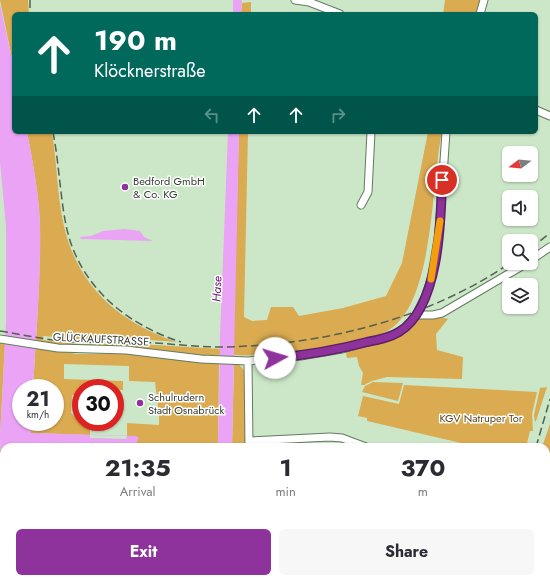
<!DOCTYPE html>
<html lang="en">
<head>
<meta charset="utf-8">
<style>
  body { margin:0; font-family:Jost,sans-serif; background:#f7f7f7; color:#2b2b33; height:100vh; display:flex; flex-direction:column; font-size:15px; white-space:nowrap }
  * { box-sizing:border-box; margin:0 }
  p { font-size:13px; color:#7c7c81 }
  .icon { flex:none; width:22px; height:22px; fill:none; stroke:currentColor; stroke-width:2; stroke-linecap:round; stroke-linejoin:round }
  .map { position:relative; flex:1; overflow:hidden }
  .panel { position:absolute; left:0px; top:443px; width:550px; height:140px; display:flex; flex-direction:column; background:#fff; border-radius:12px 12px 0 0; box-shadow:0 1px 3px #0004 }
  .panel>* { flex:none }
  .hud { position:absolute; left:12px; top:12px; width:526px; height:122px; border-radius:6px; box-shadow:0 1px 3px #0004; background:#00695c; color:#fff; overflow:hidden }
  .needle { width:26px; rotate:254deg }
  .fabs { position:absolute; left:502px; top:146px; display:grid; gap:8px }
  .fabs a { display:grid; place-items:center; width:36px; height:36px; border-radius:6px; background:#fff; box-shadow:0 1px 3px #0004; font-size:20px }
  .speed { position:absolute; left:12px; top:379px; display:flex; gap:8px; font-size:20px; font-weight:700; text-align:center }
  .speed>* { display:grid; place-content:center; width:52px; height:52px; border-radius:50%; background:#fff; box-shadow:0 1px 3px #0004; line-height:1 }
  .speed small { font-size:10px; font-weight:400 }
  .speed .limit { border:6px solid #d22; background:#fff; color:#111 }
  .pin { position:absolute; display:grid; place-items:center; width:34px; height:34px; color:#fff; margin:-17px; border:2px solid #fff; border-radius:50%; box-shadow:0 1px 4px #0007 }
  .me { position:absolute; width:44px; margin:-22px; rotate:84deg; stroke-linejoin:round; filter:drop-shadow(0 0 3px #0008) }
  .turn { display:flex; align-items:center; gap:14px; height:84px; padding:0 16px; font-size:18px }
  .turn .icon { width:52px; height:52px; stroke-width:2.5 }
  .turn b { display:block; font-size:28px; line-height:34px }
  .lanes { display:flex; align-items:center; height:38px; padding:0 16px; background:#0003; justify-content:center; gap:20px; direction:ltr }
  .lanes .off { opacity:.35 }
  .eta { display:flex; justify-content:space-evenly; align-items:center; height:68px; text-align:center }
  .eta b { font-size:24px; font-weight:700; line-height:28px }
  .action { display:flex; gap:8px; margin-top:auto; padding:8px 16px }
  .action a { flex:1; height:46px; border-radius:6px; background:#8e329c; color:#fff; font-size:16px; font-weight:700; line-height:46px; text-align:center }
  .action a+a { background:#f7f7f7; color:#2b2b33 }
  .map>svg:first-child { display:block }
  .green { fill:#daab50 }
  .water { fill:#eaa3f5 }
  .pier { fill:#cce7c8 }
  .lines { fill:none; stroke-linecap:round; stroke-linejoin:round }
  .minor-casing { stroke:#627a5f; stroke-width:9 }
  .minor { stroke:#fff; stroke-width:7 }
  .rail { stroke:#536151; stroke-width:1.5; stroke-dasharray:8 4; stroke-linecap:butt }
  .route-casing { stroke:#5c2065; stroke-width:10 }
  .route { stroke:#8e329c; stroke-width:7 }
  .slow { stroke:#f59e0b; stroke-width:7 }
  .poi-dot { fill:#8e329c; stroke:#fff; stroke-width:1.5 }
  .labels { text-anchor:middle; stroke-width:3; stroke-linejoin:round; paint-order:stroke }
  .poi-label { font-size:11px; fill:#343e32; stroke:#fff; text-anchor:start }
  .street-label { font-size:11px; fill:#343e32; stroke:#fff }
  .park-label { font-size:11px; fill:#5b461b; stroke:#fff }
  .water-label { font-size:12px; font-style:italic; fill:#660f73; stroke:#fff }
</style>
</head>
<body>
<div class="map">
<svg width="550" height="583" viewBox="0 0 550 583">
  <rect width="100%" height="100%" fill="#cce7c8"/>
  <path class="green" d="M0 0H28L29 14H14V68Z
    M445 0H481L476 14H443Z
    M251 2V14H241L242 3Z
    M27 132H52C57 163 57 195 64 226 78 287 120 323 177 342L123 338 74 339 43 336V340L77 344H139L220 349V355H202L123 346 41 348 77 354H138L219 364 218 447H134L137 436H127V423L159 425V415L155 382 129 381V366L64 364V379L123 381V390L81 388V395H72L71 413 78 420H81V422H90V435L31 433V422H55V388H33C36 334 41 280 40 226 39 194 33 163 27 132Z
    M239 132H248L244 317 252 321 267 320 271 307H293L299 316 343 308 386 296 402 263 428 132H442C431 181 435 301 389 330 374 339 347 343 330 346 298 352 266 357 233 355Z
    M416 315H433L448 319 436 334 437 350 463 357 462 379 387 377 372 381 364 385H361L363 373 359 366 357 357 347 358 345 348 391 336Z
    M0 343 5 344 0 437 4 579H7V583H0Z
    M234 364H239L245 372V447H232Z
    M373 382 403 383 398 401 362 392 365 386Z
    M404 385 537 392 532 414 533 431H530L526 447H478L367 421V418L358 416 363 396 399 404Z
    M547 387 536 421 535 422 534 415 540 388Z
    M550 424V467L546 478V447H542Z
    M35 579H79V583H35Z
    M136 579H164L166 583H135Z
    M170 579H211L209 583H172Z
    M229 579H245V583H228Z
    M254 579H279L285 583H254Z
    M353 579H417V583L366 581 364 583Z"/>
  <path class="water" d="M233 0H242L241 14H233Z
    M0 4 14 68V132H27C33 163 39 194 40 226 41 280 36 334 33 388H21V422H31V433L137 436 139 438 134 447H4V536L0 437 6 322V227L0 162Z
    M228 132H239L232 447H218L220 337Z
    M125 229 140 231 144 237 153 241 81 239 80 237 91 236 103 231Z
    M7 579H35V583H7Z"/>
  <path class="pier" d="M90 435 127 436 126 439 90 438Z"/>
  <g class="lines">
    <g class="minor-casing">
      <path id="minor" d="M295 0 309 2 340 14
        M480 14 484 0
        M536 110 550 116
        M361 205 368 192 371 132
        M531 260 550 247
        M416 315H433L442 313 527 263
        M0 339 58 348 126 350 201 359 248 361 301 356 342 349 391 336 406 327 416 315 425 297 431 280 439 233 446 132
        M248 361 249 447
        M249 441 330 437 342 438 366 447
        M0 557H4
        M251 579V583
        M346 579 352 583"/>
    </g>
    <use href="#minor" class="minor"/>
    <path class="rail" d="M30 0V14
      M53 132C59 163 60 195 66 225 78 285 125 324 181 342
      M531 248 550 233
      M0 331C25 335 50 341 75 342 96 343 117 341 139 342 166 343 193 347 220 347 319 346 427 320 510 263
      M536 447 550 399
      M500 583 501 579"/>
  </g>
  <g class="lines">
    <g class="route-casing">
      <path id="route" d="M275 358C306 355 337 350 367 342 378 340 389 338 399 332 439 308 441 222 442 180"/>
    </g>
    <use href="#route" class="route"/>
    <path class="slow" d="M431 279 440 221"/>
  </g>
  <g class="poi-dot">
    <circle cx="125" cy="187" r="4"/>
    <circle cx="140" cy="403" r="4"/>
  </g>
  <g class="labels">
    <g class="poi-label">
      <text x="133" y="185">Bedford GmbH<tspan x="133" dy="13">&amp; Co. KG</tspan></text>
      <text x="148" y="401">Schulrudern<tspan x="148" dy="13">Stadt Osnabrück</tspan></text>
    </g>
    <g class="street-label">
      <text transform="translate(101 339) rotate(3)" y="4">GLÜCKAUFSTRASSE</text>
    </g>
    <g class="park-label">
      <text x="481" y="422">KGV Natruper Tor</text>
    </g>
    <g class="water-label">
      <text transform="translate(217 289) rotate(-88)" y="4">Hase</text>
    </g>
  </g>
</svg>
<div class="fabs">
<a><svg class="needle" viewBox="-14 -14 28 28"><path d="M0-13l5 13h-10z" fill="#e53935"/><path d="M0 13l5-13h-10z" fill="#7c7c81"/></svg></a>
<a><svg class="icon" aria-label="sound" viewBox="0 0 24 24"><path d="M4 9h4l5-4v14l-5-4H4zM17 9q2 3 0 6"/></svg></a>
<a><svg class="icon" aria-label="search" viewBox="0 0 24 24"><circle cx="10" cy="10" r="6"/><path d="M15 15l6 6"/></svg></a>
<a><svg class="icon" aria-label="layers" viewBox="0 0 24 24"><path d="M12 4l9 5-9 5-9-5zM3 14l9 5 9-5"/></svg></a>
</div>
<div class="speed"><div>21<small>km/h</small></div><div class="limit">30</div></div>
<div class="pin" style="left:442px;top:180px;background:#d93025"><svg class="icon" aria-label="arrive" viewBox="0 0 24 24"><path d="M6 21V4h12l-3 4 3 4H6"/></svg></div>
<svg class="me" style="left:275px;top:358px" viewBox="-20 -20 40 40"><circle r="19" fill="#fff"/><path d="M0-13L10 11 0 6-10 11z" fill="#8e329c"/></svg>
<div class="hud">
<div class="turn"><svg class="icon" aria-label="ahead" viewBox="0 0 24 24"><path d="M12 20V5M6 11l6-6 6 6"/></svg><div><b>190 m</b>Klöcknerstraße</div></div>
<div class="lanes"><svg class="icon off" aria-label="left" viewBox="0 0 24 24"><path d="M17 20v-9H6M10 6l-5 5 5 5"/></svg><svg class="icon" aria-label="ahead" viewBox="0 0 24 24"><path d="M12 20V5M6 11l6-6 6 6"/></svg><svg class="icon" aria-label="ahead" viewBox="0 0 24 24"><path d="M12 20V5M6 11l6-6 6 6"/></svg><svg class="icon off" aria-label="right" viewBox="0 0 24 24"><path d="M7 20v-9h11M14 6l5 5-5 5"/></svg></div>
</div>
<section class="panel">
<div class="eta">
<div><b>21:35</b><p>Arrival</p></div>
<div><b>1</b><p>min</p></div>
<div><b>370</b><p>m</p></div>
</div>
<div class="action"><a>Exit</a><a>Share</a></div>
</section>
</div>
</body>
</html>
